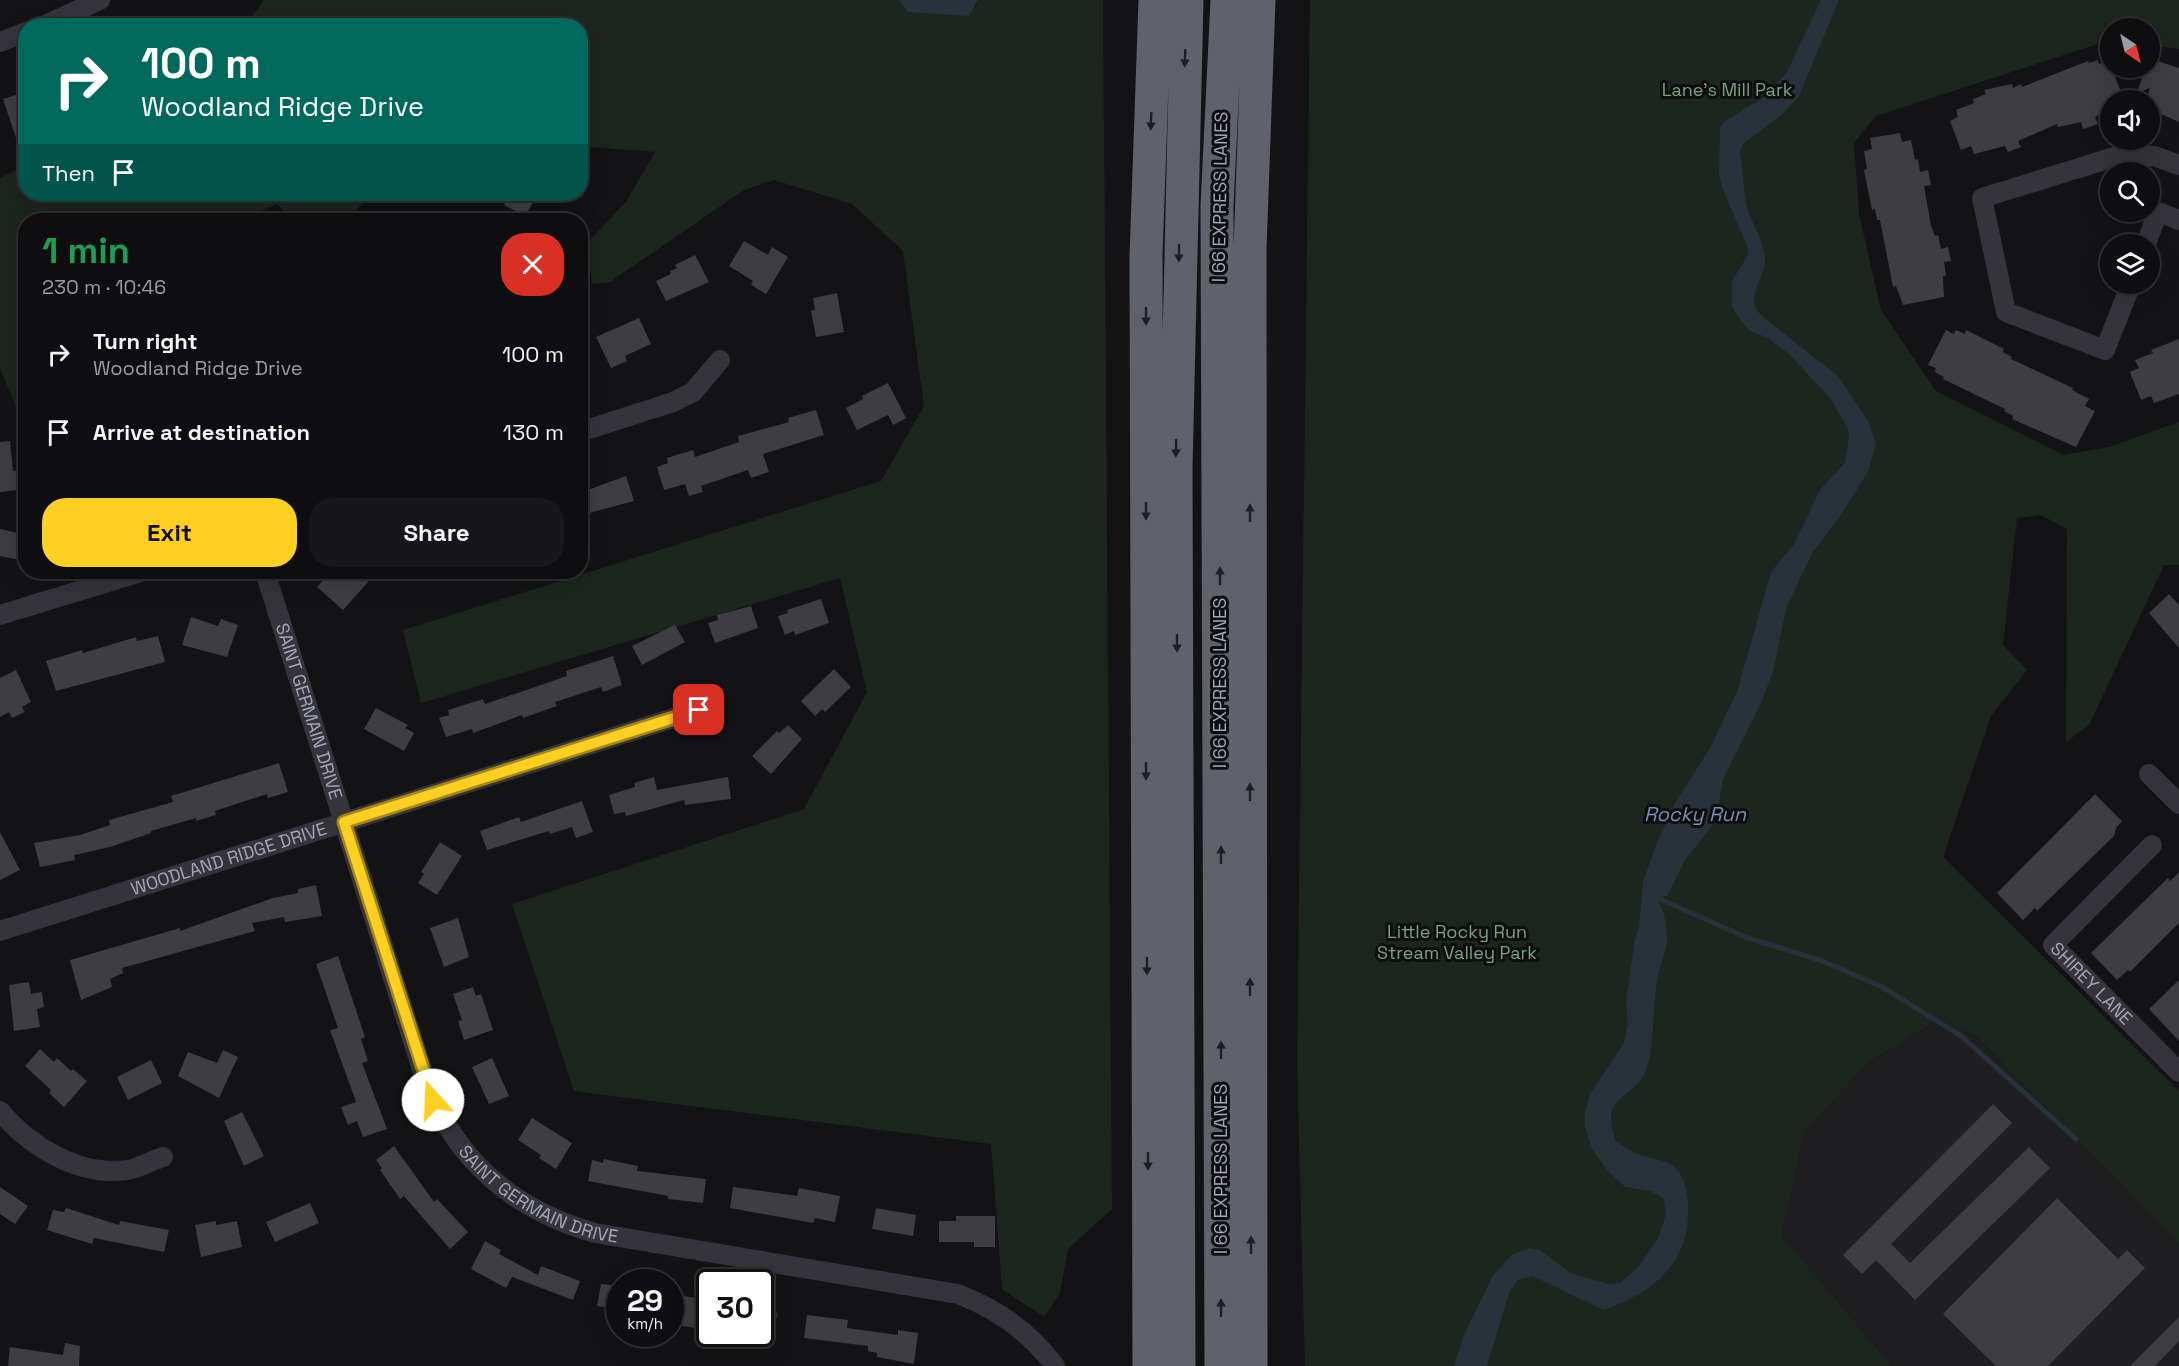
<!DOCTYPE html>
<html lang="en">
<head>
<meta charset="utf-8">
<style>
  body { margin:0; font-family:"Space Grotesk",sans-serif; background:#171719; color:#f1f3f6; height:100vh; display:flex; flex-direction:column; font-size:22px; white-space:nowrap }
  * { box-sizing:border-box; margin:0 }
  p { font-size:20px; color:#9b9c9f }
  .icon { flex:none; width:33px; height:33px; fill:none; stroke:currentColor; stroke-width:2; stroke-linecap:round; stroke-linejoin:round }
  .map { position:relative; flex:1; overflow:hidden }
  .details { position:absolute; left:18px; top:213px; width:570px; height:366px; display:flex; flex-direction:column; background:#0e0e10; border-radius:24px; box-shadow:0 6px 24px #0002,0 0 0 2px #2e2e30 }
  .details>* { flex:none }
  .guide { position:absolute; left:18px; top:18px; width:570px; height:183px; border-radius:24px; box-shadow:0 6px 24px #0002,0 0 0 2px #2e2e30; background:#00695c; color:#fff; overflow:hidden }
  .needle { width:39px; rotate:145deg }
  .controls { position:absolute; left:2100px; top:18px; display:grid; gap:12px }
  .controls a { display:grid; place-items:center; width:60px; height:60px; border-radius:50%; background:#0e0e10; box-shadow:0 6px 24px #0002,0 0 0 2px #2e2e30; font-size:30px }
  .speed { position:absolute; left:606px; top:1269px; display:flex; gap:12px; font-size:30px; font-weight:700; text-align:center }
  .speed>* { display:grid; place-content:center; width:78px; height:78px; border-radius:50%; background:#0e0e10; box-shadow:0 6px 24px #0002,0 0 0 2px #2e2e30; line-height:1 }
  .speed small { font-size:15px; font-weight:400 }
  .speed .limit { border:3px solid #111; border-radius:9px; background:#fff; color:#111 }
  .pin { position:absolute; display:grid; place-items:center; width:51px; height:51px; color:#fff; margin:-26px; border-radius:12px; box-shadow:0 3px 9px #0006 }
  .me { position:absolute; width:66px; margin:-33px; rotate:340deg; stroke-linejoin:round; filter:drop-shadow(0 0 4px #0008) }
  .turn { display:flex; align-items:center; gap:21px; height:126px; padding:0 24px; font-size:27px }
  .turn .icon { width:78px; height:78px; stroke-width:2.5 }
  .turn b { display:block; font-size:42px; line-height:51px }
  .then { display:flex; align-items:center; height:57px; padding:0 24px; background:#0003; gap:12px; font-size:22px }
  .round { display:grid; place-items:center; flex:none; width:63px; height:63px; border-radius:24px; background:#171719 }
  .summary { display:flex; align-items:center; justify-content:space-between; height:102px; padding:0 24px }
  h1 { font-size:36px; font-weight:700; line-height:45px; color:#1e9e55 }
  .action { display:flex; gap:12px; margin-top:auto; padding:12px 24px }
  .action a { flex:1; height:69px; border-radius:24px; background:#fdcf23; color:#111; font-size:24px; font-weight:700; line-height:69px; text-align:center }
  .action a+a { background:#171719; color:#f1f3f6 }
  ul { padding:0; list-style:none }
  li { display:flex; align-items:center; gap:18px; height:78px; padding:0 24px }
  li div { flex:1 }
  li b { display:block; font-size:22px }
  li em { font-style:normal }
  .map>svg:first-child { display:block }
  .built { fill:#1f1f22 }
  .green { fill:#1d251f }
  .water { fill:#283039 }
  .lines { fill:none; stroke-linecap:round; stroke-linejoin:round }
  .stream { stroke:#283039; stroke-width:5 }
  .building { fill:#3d3d42 }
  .minor { stroke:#34343a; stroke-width:20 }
  .motorway { stroke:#5f616b; stroke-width:33 }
  .oneway { fill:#1e1f22 }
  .route-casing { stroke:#a48717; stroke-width:15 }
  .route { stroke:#fdcf23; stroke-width:10 }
  .labels { text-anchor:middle; stroke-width:6; stroke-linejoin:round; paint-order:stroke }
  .park-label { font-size:18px; fill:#79a281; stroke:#0e0e10 }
  .street-label { font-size:18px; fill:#a4a7b6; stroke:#0e0e10 }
  .water-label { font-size:20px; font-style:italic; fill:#7890b4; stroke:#0e0e10 }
</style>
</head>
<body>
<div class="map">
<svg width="2179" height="1366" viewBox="0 0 2179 1366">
  <rect width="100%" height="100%" fill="#131315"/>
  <path class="built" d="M1938 1020 1976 1036 2179 1244V1366H1892L1782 1235 1805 1132 1868 1063Z"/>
  <path class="green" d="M264 0H898L908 12 976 7 978 0H1103L1112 1209 1068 1249 1060 1293 1044 1317 1002 1289 991 1144 574 1091 512 904 804 809 867 692 840 578 421 703 403 630 881 481 924 406 903 251 852 204 774 180 744 190 610 282 592 284 587 243 626 202 655 152 581 146 580 26H245Z
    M1310 0H2179V49L2150 45V28H2110V40L1876 116 1854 143 1859 214 1881 310 1936 391 2064 455 2109 447 2179 422V565H2164L2089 725 2066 742 2067 529 2041 515 2017 518 2003 645 2027 670 1991 716 1943 857 2179 1091V1244L1976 1036 1938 1020 1868 1063 1805 1132 1782 1235 1892 1366H1305L1297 1062Z
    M25 166 26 194H369L349 220H293L277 204 239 220H26L25 429 0 368V178Z"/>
  <path class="water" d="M898 0H978L969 16 908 12Z
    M1821 0H1839L1799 96 1784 113 1743 144 1740 152C1743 169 1743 187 1746 203 1750 222 1763 238 1765 257 1767 280 1741 297 1763 317L1838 376 1868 421 1876 443 1868 472 1839 518 1812 553 1786 609 1773 672 1761 703 1723 779 1716 821 1685 860 1667 896 1656 897C1664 910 1666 920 1667 936 1668 949 1660 963 1658 976 1652 1004 1655 1037 1648 1064 1638 1105 1597 1087 1616 1142 1624 1146 1632 1152 1640 1155 1651 1158 1666 1160 1675 1167 1684 1175 1688 1193 1688 1205 1691 1263 1654 1292 1604 1310L1532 1276 1517 1280 1509 1293 1487 1366H1454L1464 1335 1494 1274 1512 1255 1529 1248 1540 1250 1571 1273 1608 1284 1620 1283 1638 1268 1658 1238 1666 1215 1664 1199 1651 1191 1625 1187 1608 1171 1591 1147 1585 1125V1113L1590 1094 1624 1043 1628 1023 1626 1003 1635 939 1639 928 1643 882 1656 845 1675 803 1710 748 1737 692 1771 572 1794 544 1820 490 1845 463 1849 438 1848 429 1831 399 1789 354 1768 338 1750 331 1741 321 1732 306V281L1748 255V248L1722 187 1719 173 1720 128 1724 122 1766 96 1787 72Z"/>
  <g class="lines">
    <path class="stream" d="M1655 897 1748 938 1820 960 1882 987 1960 1035 2076 1139"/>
  </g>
  <path class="building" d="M2098 60 2099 64 2109 60 2123 98 2110 100V107L2105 109 2106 112 2095 117 2098 124 2083 129 2081 122 2058 127 2057 124 2018 141 2021 147 2008 152 2005 146 1974 154 1971 146 1961 150 1950 121 1958 117 1956 110 1974 103 1973 99 1986 94 1984 90 2012 84 2013 88 2021 84 2022 87 2088 61 2089 63Z
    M2157 61 2179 68V122L2150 109V100H2146L2150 88 2137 93 2145 68H2155Z
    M19 94 20 98 26 96V158L23 159 3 99Z
    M1900 133 1902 142 1911 140 1915 160 1918 159 1920 172 1928 170 1931 185 1924 186 1931 226 1935 236 1938 235 1941 249 1948 247 1951 261 1944 262 1946 276H1943L1944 297 1903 305 1896 286 1893 287 1880 220H1877L1875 209 1872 210 1864 170 1867 169 1864 151 1872 149 1870 138Z
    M512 194H538L525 216 504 205Z
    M744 241 768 255 772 247 788 257 766 294 751 285 753 281 729 266Z
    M695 255 709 282 666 301 656 281 671 274 670 271 677 268 675 265Z
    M837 293 844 332 816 337 811 311 815 310 813 298Z
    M639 318 651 344 625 356 627 361 611 368 596 337Z
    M1946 330 1954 334 1956 330 1965 334 1966 330 2004 349 2003 352 2012 357 2011 359 2073 388 2072 390 2089 399 2085 406 2095 411 2076 447 2012 419 2013 416 2004 411 2005 409 1943 379 1944 377 1935 372 1936 368 1928 365Z
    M2179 339V394L2154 403 2151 396 2141 400 2130 372 2139 368 2135 360 2153 353 2151 350Z
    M888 383 906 418 893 425 888 415 857 430 846 408 863 399 862 396Z
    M816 410 824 435 763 454 769 472 751 478 748 470 701 486 703 492 689 496 685 484 664 490 657 467 668 463 667 458 693 450 695 457 739 442 738 436 789 422 788 418Z
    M10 441 13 471 23 470 26 489 0 492V442Z
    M626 476 634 501 589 513 582 492Z
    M0 529 26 535V558L21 557V560L0 556Z
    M339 572H377L343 610 317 587 329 574 333 578Z
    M2169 594 2179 605V648L2149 613Z
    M821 599 829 623 795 635 794 631 785 635 778 616 788 613 787 610Z
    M751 606 758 628 715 643 708 623 718 620 717 615Z
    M191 617 218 626 221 619 238 625 227 657 182 645Z
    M675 625 685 642 642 665 632 646Z
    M158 636 165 662 56 691 46 661 82 650 83 653 136 637 137 641Z
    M613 656 622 685 603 692 601 687 555 702 557 706 523 718 522 715 473 733 472 729 446 737 439 718 449 715 448 710 483 699 485 704 567 676 566 671Z
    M834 669 851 687 825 712 822 709 815 716 801 701Z
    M16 670 31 702 22 707 25 712 12 718 9 712 0 717V678Z
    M376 708 408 725 405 728 414 733 404 751 364 729Z
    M788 725 802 739 771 774 752 756 777 731 779 733Z
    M279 763 288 792 268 798 267 794 215 811 216 815 196 821V818L151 831V833L110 847 74 855 75 860 40 867 34 843 80 835 110 825 109 820 173 802 171 796Z
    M654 777 657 790 728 777 731 799 685 805 684 800 626 816 625 812 614 814 609 795 635 787 634 783Z
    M2095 794 2122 821 2116 828 2114 836 2037 911 2035 908 2023 920 1997 893Z
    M582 801 593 832 576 838 572 827 550 834 549 831 487 850 480 831 519 817 521 822Z
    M0 832 20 870 0 880Z
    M440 842 462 856 437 895 418 883 424 874 421 872Z
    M2179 872V923L2130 972 2128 970 2117 980 2091 953 2168 878 2170 881Z
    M316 885 322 916 285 922 284 917 252 923 255 931 122 968 123 973 110 979 112 987 81 1000 70 960 180 928V931L273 898 298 893V889Z
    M458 918 469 957 444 967 430 928Z
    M338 956 365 1037 361 1039 368 1061 362 1063 387 1129 363 1137 357 1121 348 1125 341 1107 356 1102 330 1030 338 1028 316 964Z
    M2179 980V1041L2149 1009Z
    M29 982 31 994 42 992 44 1007 37 1009 40 1027 14 1031 9 985Z
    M473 987 476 996 481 994 493 1030 464 1040 458 1021 462 1020 453 994Z
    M40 1049 54 1062 57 1058 71 1071 73 1069 87 1081 64 1107 49 1093 51 1090 25 1066Z
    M223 1050 238 1057 219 1098 178 1076 188 1052 217 1063Z
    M492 1058 509 1096 489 1104 472 1067Z
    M151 1060 162 1083 128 1100 117 1077Z
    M1993 1104 2012 1123 1891 1244 1910 1263 2029 1147 2050 1168 1915 1300 1876 1260 1862 1274 1843 1255Z
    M242 1112 264 1156 244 1166 224 1121Z
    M532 1118 572 1143 556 1169 539 1158 541 1155 518 1140Z
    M394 1146 434 1202 437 1199 468 1232 450 1249 404 1196 400 1199 380 1170 382 1168 376 1160Z
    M604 1159 638 1166 637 1171 706 1179 703 1203 668 1199V1196L588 1181 592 1160 603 1163Z
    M0 1187 28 1206 15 1224 0 1214Z
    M733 1187 797 1196 799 1188 840 1196 835 1222 815 1218 813 1223 730 1208Z
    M2057 1198 2118 1259 2127 1250 2145 1268 2048 1366H1996L1943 1314Z
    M310 1203 319 1223 275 1242 266 1222Z
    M66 1208 119 1225 120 1221 169 1230 164 1252 94 1238 92 1244 47 1230 53 1210 64 1212Z
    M876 1208 916 1215 913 1236 872 1229Z
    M956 1216H995V1247H974V1242H939V1221H956Z
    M216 1221V1225L237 1221 242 1247 201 1257 195 1225Z
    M485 1241 501 1250 499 1254 538 1275 541 1266 580 1281 573 1300 512 1277 506 1288 471 1269Z
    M601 1284 620 1286V1310L597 1306Z
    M670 1294 710 1300 708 1330 670 1324Z
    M760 1310 777 1313 774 1334 760 1332Z
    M807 1315 848 1320 847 1328 898 1335V1330L918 1333 914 1364 877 1357V1353L868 1351V1346L804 1338Z
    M2179 1317V1341L2155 1366H2130Z
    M65 1343 80 1346 79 1366H8L10 1347 63 1355Z"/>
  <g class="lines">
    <g class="minor">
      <path d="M43 26 100 0"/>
      <path d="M0 42 26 32"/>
      <path d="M2146 244 2158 212 2179 220"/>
      <path d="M2131 284 2105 350 2006 312 1982 198 2114 157 2154 156 2179 165"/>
      <path d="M580 432 673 402 693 392 720 360"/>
      <path id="s1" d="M265 572 425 1079C454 1159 513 1210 595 1233L958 1294C997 1309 1030 1332 1055 1366"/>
      <path d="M0 615 141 572"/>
      <path d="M2149 774 2179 804"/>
      <path id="s2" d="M2152 845 2053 945 2179 1072"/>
      <path id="s3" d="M0 931 699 710"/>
      <path d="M0 1111C29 1146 79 1177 127 1170 139 1168 151 1161 163 1157"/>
    </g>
    <path class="motorway" d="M1149 1366 1146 256 1155 0
      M1179 1366 1176 468 1187 0
      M1221 1366 1217 206 1227 0
      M1251 1366 1250 249 1259 0"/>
  </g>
  <defs><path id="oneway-solid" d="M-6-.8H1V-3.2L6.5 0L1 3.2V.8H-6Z" transform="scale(1.5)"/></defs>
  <g class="oneway">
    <use href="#oneway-solid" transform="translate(1185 58) rotate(92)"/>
    <use href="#oneway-solid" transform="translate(1151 121) rotate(92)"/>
    <use href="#oneway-solid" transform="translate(1179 253) rotate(91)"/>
    <use href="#oneway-solid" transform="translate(1146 316) rotate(90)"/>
    <use href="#oneway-solid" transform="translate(1176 448) rotate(91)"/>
    <use href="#oneway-solid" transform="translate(1146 511) rotate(90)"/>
    <use href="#oneway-solid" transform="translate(1250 513) rotate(-90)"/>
    <use href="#oneway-solid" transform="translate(1220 576) rotate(-90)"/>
    <use href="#oneway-solid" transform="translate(1177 643) rotate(90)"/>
    <use href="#oneway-solid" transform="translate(1146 771) rotate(90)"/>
    <use href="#oneway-solid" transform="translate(1250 792) rotate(-90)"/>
    <use href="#oneway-solid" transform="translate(1221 855) rotate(-90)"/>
    <use href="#oneway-solid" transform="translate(1147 966) rotate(90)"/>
    <use href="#oneway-solid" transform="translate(1250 987) rotate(-90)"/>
    <use href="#oneway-solid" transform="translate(1221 1050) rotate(-90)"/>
    <use href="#oneway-solid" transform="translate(1148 1161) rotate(90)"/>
    <use href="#oneway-solid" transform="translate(1251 1245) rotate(-90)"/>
    <use href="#oneway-solid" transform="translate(1221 1308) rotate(-90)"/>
  </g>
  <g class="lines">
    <g class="route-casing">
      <path id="route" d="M433 1100 344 822 699 710"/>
    </g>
    <use href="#route" class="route"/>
  </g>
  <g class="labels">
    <g class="park-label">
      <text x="1727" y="96">Lane's Mill Park</text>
      <text x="1457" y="938">Little Rocky Run<tspan x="1457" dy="21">Stream Valley Park</tspan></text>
    </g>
    <g class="street-label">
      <text transform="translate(1220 197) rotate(-89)" y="6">I 66 EXPRESS LANES</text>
      <text transform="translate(1220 683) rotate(-90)" y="6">I 66 EXPRESS LANES</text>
      <text dy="6" stroke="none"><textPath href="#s1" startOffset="146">SAINT GERMAIN DRIVE</textPath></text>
      <text dy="6" stroke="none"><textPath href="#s3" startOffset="240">WOODLAND RIDGE DRIVE</textPath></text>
      <text dy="6" stroke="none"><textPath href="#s2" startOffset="195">SHIREY LANE</textPath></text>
      <text transform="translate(1221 1169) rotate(-90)" y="6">I 66 EXPRESS LANES</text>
      <text dy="6" stroke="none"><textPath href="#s1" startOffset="702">SAINT GERMAIN DRIVE</textPath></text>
    </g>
    <g class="water-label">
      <text x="1695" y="821">Rocky Run</text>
    </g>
  </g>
</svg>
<div class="controls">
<a><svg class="needle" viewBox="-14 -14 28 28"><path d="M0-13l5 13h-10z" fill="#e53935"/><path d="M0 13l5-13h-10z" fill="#9b9c9f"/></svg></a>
<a><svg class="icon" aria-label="sound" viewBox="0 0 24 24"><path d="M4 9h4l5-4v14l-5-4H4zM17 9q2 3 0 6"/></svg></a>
<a><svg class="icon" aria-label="search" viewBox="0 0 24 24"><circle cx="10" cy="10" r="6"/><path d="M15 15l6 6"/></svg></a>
<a><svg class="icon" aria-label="layers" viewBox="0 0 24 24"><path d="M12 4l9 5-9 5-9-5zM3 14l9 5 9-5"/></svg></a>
</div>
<div class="speed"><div>29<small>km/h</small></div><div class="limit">30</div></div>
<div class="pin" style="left:699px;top:710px;background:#d93025"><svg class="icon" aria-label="arrive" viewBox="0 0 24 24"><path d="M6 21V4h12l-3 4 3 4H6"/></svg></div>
<svg class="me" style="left:433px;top:1100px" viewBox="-20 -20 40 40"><circle r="19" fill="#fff"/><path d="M0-13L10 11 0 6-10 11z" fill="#fdcf23"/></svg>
<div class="guide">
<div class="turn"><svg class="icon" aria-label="right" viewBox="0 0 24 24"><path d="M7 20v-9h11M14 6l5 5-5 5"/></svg><div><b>100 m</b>Woodland Ridge Drive</div></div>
<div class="then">Then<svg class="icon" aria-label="arrive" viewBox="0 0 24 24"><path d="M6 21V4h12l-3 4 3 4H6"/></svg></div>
</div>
<section class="details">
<div class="summary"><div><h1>1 min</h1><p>230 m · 10:46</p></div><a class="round" style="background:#d93025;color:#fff"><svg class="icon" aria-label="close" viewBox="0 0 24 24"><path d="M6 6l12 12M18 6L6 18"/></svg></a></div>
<ul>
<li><svg class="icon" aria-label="right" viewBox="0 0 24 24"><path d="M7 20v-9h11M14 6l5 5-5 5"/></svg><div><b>Turn right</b><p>Woodland Ridge Drive</p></div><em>100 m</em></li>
<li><svg class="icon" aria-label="arrive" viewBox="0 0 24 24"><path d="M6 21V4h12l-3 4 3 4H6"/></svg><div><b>Arrive at destination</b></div><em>130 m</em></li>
</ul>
<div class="action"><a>Exit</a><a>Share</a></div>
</section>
</div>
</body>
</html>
